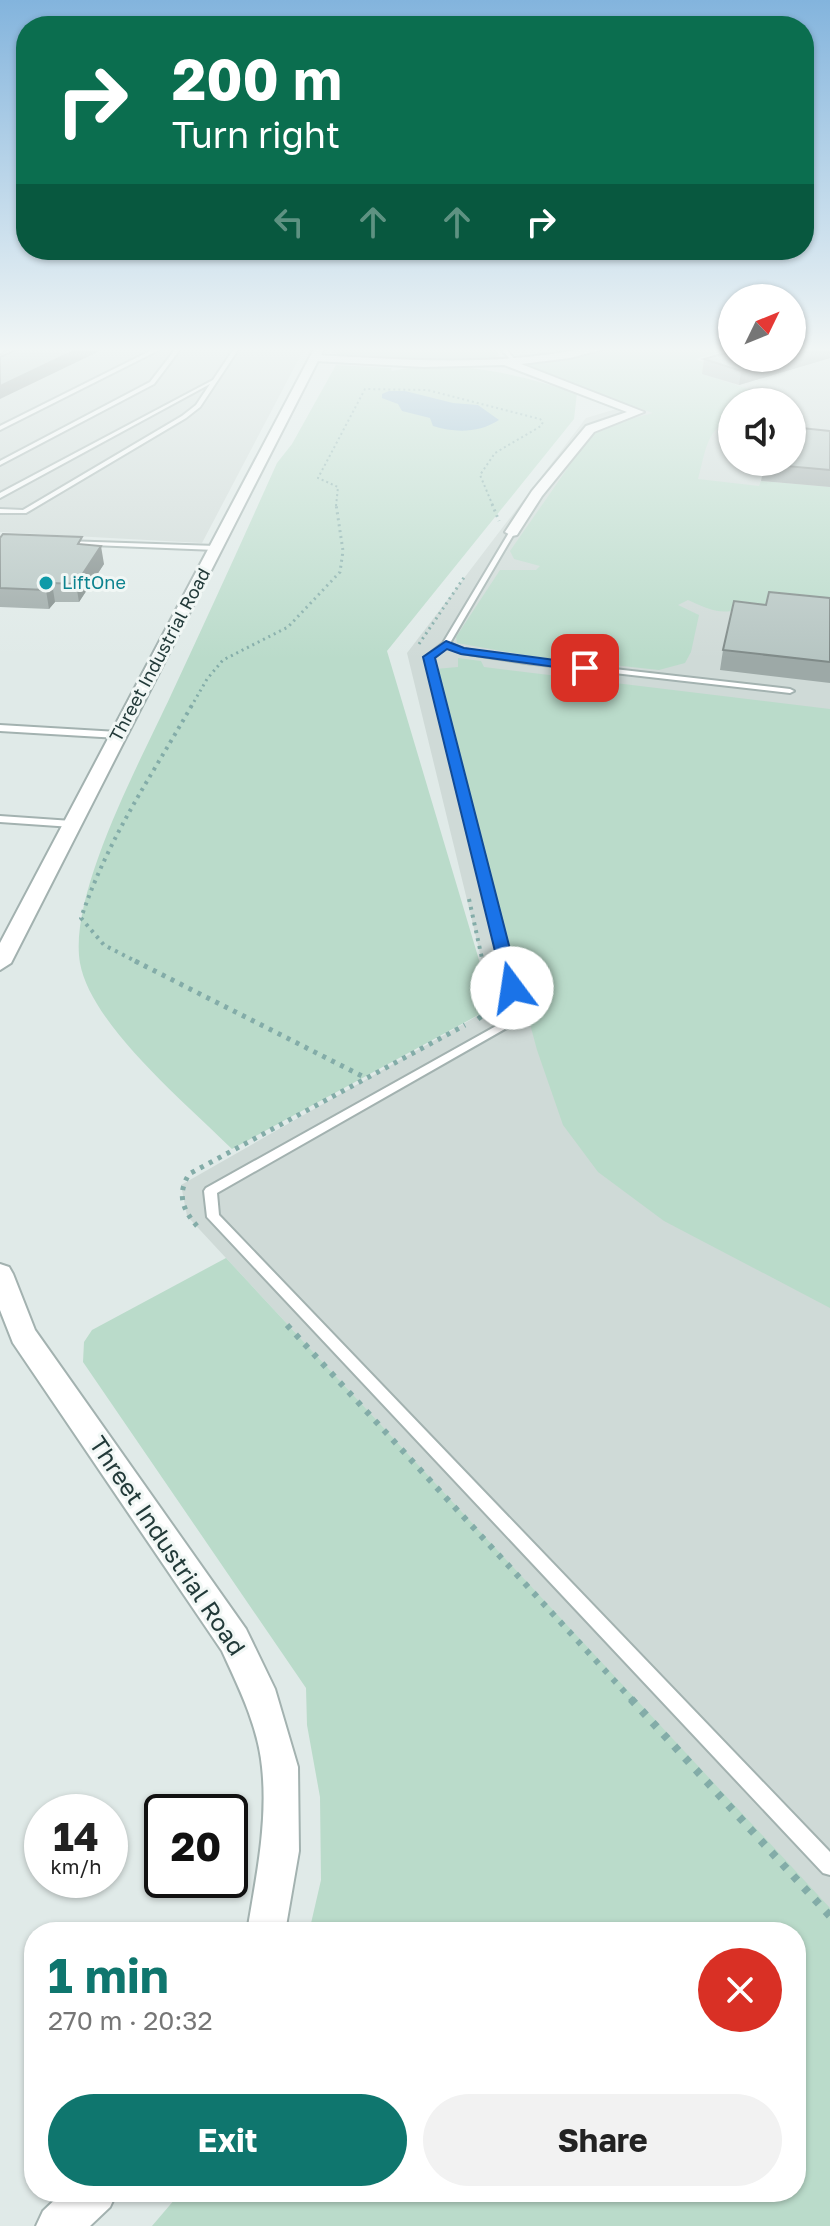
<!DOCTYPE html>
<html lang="en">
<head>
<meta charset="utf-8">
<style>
  body { margin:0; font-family:"Golos Text",sans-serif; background:#f2f2f2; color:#222; height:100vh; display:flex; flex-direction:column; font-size:30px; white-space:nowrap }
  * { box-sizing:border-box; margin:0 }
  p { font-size:26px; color:#767676 }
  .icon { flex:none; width:44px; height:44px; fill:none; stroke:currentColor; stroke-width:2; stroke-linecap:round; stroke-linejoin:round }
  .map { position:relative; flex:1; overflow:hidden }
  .sheet { position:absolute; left:24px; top:1922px; width:782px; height:280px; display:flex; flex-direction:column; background:#fff; border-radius:32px; box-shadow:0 2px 6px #0004 }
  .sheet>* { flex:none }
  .top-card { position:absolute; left:16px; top:16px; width:798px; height:244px; border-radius:32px; box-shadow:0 2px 6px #0004; background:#0b6e4f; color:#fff; overflow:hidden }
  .needle { width:52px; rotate:47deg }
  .fabs { position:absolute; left:718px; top:284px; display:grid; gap:16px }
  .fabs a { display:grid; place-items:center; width:88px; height:88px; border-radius:50%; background:#fff; box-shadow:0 2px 6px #0004; font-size:40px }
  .speed { position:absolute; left:24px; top:1794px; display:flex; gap:16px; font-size:40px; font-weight:700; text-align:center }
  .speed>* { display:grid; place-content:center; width:104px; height:104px; border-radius:50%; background:#fff; box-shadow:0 2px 6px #0004; line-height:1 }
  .speed small { font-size:20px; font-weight:400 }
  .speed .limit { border:4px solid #111; border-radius:12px; background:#fff; color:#111 }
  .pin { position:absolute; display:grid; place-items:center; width:68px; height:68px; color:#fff; margin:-34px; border-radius:16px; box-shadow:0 4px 12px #0006 }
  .me { position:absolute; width:88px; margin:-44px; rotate:346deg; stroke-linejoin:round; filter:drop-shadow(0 0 6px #0008) }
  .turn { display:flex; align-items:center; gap:28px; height:168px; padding:0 24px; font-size:36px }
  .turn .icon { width:104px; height:104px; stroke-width:2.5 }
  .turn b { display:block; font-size:56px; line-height:68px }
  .lanes { display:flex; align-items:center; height:76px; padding:0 24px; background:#0003; justify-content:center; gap:40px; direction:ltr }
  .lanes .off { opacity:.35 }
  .round { display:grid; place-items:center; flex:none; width:84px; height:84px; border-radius:42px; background:#f2f2f2 }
  .overview { display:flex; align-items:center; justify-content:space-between; height:136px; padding:0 24px }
  h1 { font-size:48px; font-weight:700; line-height:60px; color:#0f766e }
  .action { display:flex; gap:16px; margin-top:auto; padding:16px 24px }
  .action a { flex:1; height:92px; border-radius:48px; background:#0f766e; color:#fff; font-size:32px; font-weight:700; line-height:92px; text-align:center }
  .action a+a { background:#f2f2f2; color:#222 }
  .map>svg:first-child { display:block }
  .built { fill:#cfdad7; fill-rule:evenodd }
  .green { fill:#badbca }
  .water { fill:#8bb4cd }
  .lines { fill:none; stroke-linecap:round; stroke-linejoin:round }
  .service-casing { stroke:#a3b2b0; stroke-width:4 }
  .minor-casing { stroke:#a3b2b0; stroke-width:4 }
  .tertiary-casing { stroke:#a3b2b0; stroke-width:4 }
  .path-far5 { stroke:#83aca8; stroke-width:2; stroke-dasharray:2 3; stroke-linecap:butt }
  .path-far4 { stroke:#83aca8; stroke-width:3; stroke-dasharray:2 4; stroke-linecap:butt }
  .path-far3 { stroke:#83aca8; stroke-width:4; stroke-dasharray:3 5; stroke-linecap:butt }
  .path-far2 { stroke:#83aca8; stroke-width:5; stroke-dasharray:4 6; stroke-linecap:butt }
  .path-far1 { stroke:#83aca8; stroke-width:6; stroke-dasharray:5 8; stroke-linecap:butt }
  .path { stroke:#83aca8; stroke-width:8; stroke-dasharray:6 10; stroke-linecap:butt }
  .service { fill:#fff; fill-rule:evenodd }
  .minor { fill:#fff; fill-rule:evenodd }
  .tertiary { fill:#fff; fill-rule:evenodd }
  .wall { fill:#9da9a7 }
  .shaded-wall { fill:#7f8a88 }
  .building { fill:#b6c5c2; stroke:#7f8a88; stroke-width:2 }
  .route { fill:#1a73e8; stroke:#114b97; stroke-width:2 }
  .culture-dot { fill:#0f9aa8; stroke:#f1f7f5; stroke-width:3 }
  .labels { text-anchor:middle; stroke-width:6; stroke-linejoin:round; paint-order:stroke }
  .far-culture-label { font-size:18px; fill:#0d838f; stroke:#f1f7f5; text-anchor:start }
  .far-street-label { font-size:18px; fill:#223a39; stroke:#f1f7f5 }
  .near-street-label { font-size:24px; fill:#223a39; stroke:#f1f7f5 }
</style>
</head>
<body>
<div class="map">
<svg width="830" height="2226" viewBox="0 0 830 2226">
  <rect width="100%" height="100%" fill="#e0eae8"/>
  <path class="built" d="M0 347H305L202 543 0 532Z
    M830 347V1909L187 1216 181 1185 493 1007 407 653 586 418 711 381 702 374 792 358ZM732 402H792V462H732Z"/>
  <path class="green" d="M493 347 499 355 496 357 457 360 339 356 330 348Z
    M617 347H705L720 352 695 359 719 367 703 374 760 393 751 396 768 402H732V419C706 427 705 455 698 479L759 486 761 481 830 487V618L738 609C720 616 704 607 688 600L678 605 699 615 691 652 685 663 659 670 530 656 457 643 456 637 500 570H536L540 566 514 559 510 551 590 436 619 422 653 413 529 370 527 365Z
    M336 365 391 368 392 371C452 357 519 375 577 393L574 419 387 651 493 1007 232 1149C187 1104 91 1025 80 963 68 894 141 760 171 695 207 618 242 541 277 463L292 444Z
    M458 658 481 661 484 667 830 709V1308L664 1221 598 1172 563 1125 537 1050 435 669 458 667Z
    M226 1258 830 1908V2226H152L181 2192H796V1932H309L321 1880 320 1797 307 1725 306 1688 83 1362 84 1342 92 1330Z"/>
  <path class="water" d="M389 391H405L453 403 478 405 499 420C479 433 455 433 433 426L430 418 402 411 398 404 382 398V394Z"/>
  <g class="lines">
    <g class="service-casing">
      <path id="service" d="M3 347H10L0 353V349Z
        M158 347H165L0 430V426Z
        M177 347H182L154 384 0 465V461L150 382Z
        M235 347H240L200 407 186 418 26 513H0V509L23 510 182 416 196 405 210 384 0 498V493L213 380Z
        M499 347H504L517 362H513Z
        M510 531 515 532 450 643 463 649 526 659 790 689 794 691 790 693 526 663 461 653 447 647 433 658 526 1017 217 1193 219 1215 830 1852V1875L823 1873 207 1217 204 1191 206 1188 514 1016 425 657 443 643Z
        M65 541 216 546 219 548 216 550 67 544 65 543Z
        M0 725 118 732 122 735 118 738 0 731Z
        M0 816 72 821 77 824 72 827 0 822Z"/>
    </g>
    <g class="minor-casing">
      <path id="minor" d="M591 347H611L570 358 521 364 644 412 594 432 542 496 517 535 512 536 505 532 532 491 586 426 627 412 504 365 424 367 315 361 310 358 315 355C407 360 500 367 591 347Z"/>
    </g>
    <g class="tertiary-casing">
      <path id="tertiary" d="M315 347H325L11 963 0 970V943Z
        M0 1264 9 1267 13 1274 35 1330 246 1629 275 1689 298 1767 299 1851 285 1932H247C256 1878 268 1822 262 1767 258 1726 239 1688 222 1651L13 1343 0 1310Z
        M63 2192H117L110 2207 90 2226H36L43 2211Z"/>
    </g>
    <path class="path-far5" d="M336 506 338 487 318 478 365 389 427 390 540 419 543 422 541 426 495 453 480 475 493 506"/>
    <path class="path-far4" d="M492 504 499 521
      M419 644 465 576
      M191 707 207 679 223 660 288 627 340 572 343 551 336 504"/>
    <path class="path-far3" d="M469 899 483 963
      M139 963 104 945 81 918C109 836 150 779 192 705"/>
    <path class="path-far2" d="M135 961 366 1078
      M478 1019 493 1007 483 961
      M197 1226C182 1209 177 1194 189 1174L465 1025"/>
    <path class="path-far1" d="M287 1325 633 1701"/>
    <path class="path" d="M631 1699 830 1916"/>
    <use href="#service" class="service"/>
    <use href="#minor" class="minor"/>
    <use href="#tertiary" class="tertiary"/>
  </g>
  <path class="wall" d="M830 347V358L739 385 702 374 704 359Z
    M830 431V487L761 481 765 462Z
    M0 538 104 564 79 602H55L49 609 0 607Z
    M830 598V683L720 670 723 650 766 605Z"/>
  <path class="shaded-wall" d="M82 347H108L0 399V386Z
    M822 347H830V358L739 385 741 371 785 358H792V356Z
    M101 546 104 564 79 602 76 584Z
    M52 583 55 602 49 609 46 590Z"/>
  <path class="building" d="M23 347H82L0 386V357Z
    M792 347H822L792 356Z
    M732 351V358H785L741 371 704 359Z
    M792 427 830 431V470L764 464 765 462H792Z
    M3 534 82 537 78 544 101 546 76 584 52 583 46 590 0 588V538Z
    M769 592 830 598V662L723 650 734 601 766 605Z"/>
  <linearGradient id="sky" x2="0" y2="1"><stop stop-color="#83b4dd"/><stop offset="0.53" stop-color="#f1f6f5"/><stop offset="1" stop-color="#f1f6f5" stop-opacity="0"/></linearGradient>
  <rect width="830" height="659" fill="url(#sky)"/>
  <path class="route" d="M446 641 464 648 585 664 591 668 585 671 461 654 447 649 435 658 520 988 512 993 504 988 423 657Z"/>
  <circle class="culture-dot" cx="46" cy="583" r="8"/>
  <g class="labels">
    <g class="far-culture-label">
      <text x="62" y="589">LiftOne</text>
    </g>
    <g class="far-street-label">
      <text transform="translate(160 655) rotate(-62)" y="6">Threet Industrial Road</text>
    </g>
    <g class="near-street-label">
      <text transform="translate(167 1546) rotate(56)" y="8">Threet Industrial Road</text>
    </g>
  </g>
</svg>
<div class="fabs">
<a><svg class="needle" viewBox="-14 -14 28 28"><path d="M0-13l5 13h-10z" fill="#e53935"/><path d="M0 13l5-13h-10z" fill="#767676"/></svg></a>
<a><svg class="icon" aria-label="sound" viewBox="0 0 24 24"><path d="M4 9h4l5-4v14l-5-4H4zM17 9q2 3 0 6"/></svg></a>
</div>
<div class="speed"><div>14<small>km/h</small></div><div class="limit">20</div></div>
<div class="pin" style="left:585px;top:668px;background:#d93025"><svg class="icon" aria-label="arrive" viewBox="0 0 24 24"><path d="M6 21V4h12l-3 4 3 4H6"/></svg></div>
<svg class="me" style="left:512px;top:988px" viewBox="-20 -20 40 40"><circle r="19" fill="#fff"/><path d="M0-13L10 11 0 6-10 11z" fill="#1a73e8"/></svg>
<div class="top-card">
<div class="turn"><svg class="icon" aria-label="right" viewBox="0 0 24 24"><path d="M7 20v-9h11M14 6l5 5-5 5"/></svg><div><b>200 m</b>Turn right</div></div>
<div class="lanes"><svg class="icon off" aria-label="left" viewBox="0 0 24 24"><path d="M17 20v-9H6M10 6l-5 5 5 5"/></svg><svg class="icon off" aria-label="ahead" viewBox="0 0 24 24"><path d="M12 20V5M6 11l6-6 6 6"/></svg><svg class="icon off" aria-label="ahead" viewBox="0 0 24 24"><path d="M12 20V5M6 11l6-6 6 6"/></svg><svg class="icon" aria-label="right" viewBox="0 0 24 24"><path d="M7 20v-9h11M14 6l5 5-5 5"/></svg></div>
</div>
<section class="sheet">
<div class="overview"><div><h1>1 min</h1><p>270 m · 20:32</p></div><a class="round" style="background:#d93025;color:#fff"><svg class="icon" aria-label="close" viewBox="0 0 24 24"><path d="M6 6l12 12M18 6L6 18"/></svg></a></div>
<div class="action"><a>Exit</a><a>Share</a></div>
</section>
</div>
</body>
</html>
